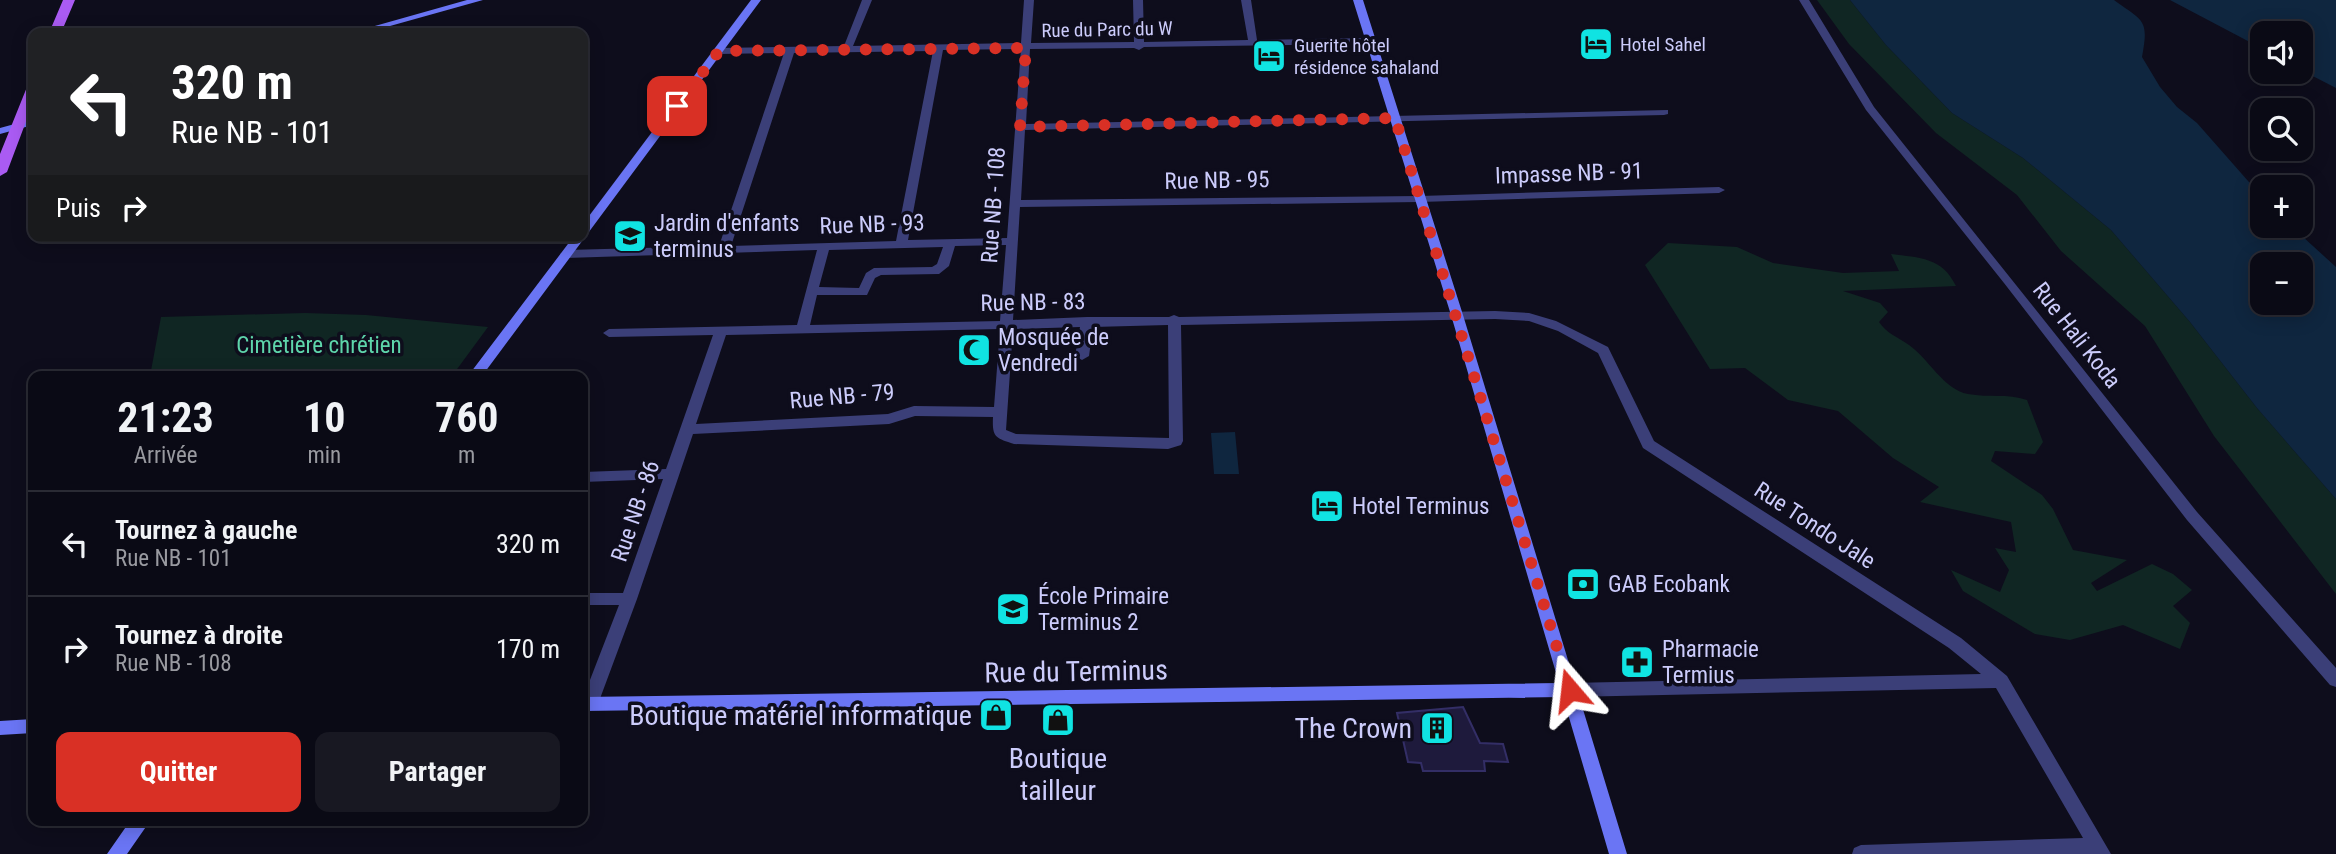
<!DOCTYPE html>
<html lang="fr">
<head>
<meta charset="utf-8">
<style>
  body { margin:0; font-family:"Roboto Condensed",sans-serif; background:#181822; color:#f1f3f6; height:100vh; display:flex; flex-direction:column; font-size:26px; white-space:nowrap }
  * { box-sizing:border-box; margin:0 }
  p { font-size:23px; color:#999aa0 }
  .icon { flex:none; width:38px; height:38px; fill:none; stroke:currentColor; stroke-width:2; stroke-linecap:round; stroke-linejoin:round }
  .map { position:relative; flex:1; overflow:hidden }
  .drawer { position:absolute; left:28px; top:371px; width:560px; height:455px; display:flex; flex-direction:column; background:#0a0a15; border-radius:14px; box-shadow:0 4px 18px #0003,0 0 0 2px #2a2b34 }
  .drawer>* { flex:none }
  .top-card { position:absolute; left:28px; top:28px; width:560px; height:214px; border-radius:14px; box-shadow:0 4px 18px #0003,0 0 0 2px #2a2b34; background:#202124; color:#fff; overflow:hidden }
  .controls { position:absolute; left:2250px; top:21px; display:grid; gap:14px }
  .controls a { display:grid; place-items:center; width:63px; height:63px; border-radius:14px; background:#0a0a15; box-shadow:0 4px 18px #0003,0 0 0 2px #2a2b34; font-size:35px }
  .pin { position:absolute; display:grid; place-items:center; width:60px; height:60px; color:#fff; margin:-30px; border-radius:14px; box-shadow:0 4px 10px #0006 }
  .me { position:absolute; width:77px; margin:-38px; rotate:343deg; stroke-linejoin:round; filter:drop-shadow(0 0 5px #0008) }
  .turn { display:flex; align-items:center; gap:24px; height:147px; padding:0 28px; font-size:32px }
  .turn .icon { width:91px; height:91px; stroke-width:2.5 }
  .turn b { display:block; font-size:49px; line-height:60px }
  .then { display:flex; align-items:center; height:66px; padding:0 28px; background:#0003; gap:14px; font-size:26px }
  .eta { display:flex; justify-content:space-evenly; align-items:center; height:119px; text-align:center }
  .eta b { font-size:42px; font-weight:700; line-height:49px }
  .button { display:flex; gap:14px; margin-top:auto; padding:14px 28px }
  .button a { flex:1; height:80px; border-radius:14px; background:#d93025; color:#fff; font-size:28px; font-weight:700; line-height:80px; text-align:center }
  .button a+a { background:#181822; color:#f1f3f6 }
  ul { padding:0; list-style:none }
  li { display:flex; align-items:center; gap:21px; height:105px; padding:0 28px; border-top:2px solid #2a2b34 }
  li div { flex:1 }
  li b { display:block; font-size:26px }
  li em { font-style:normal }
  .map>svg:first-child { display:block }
  .green { fill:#102623 }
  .water { fill:#0f263f; fill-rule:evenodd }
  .building { fill:#1e1a3c; stroke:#332e66; stroke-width:2 }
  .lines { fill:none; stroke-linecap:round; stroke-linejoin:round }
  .street { fill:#3b3f78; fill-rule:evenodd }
  .secondary { fill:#6a75f4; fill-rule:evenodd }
  .primary { fill:#aa5bf3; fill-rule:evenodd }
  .route { stroke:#d93025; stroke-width:12; stroke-dasharray:0 21.6 }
  .labels { text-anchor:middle; stroke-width:7; stroke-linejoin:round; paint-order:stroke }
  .far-street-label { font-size:19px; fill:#ccccfb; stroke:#0e0d1c }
  .far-poi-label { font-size:19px; fill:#ccccfb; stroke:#0e0d1c; text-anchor:start }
  .street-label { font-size:23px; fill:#ccccfb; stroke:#0e0d1c }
  .poi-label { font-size:23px; fill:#ccccfb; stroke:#0e0d1c; text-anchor:start }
  .park-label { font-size:23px; fill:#5ed5ab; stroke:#0e0d1c }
  .near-street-label { font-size:28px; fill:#ccccfb; stroke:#0e0d1c }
  .near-poi-label { font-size:28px; fill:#ccccfb; stroke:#0e0d1c; text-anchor:end }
</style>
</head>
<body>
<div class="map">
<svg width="2336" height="854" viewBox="0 0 2336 854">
  <rect width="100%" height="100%" fill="#0e0d1c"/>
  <path class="green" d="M1817 0H1850L1886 45 1952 113 2023 158 2111 230 2190 322 2257 408 2336 499V594L2214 436 2145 326 2061 251 2017 195 1936 133 1849 44Z
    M1668 243 1737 247 1773 263 1843 273 1899 271 1891 254C1920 258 1942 257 1956 286L1843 291 1880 303 1888 312 1879 322C1887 334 1898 337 1909 345 1928 358 1944 390 1968 394 1989 398 2007 393 2027 400L2043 442 2035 454 1995 451 1991 461 2042 495 2053 509 2073 550 2127 560 2091 583 2097 591 2152 564 2173 574 2192 590 2173 606 2190 623 2180 649 2123 625 2070 640 2035 634 1963 591 1951 570 2000 592 2009 570 1995 548 2016 552 2011 522 1920 502 1939 487 1893 458 1838 411 1788 400 1745 368 1710 369 1645 265Z
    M305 313 366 315 488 327 452 376H150L161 317Z"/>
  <path class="water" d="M1850 0H2114C2144 22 2149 19 2142 57L2160 87 2177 107 2197 123 2263 198V226H2291L2336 267V499L2257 408 2190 322 2111 230 2023 158 1952 113 1886 45ZM2301 264V303H2263V264Z
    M2170 0H2336V88L2301 70V33H2263V49Z
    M1235 432 1239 474H1214L1211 433Z"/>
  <path class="building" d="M1463 707 1480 743 1503 744 1508 762 1484 761 1485 771H1423L1421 763 1408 762 1397 713Z"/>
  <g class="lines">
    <path class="street" d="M862 0H872L853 46 1021 43 1024 0H1034L1031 43 1134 42 1133 0H1143L1144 42 1248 40 1241 0H1251L1257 40 1370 38 1375 41 1370 44 1144 47 1139 50 1134 48 1030 49 1026 124 1668 110V114L1664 115 1025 130 1021 200 1420 196 1719 187 1725 190 1719 193 1420 202 1020 207 1013 320 1087 317H1169L1174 315 1179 317 1495 311 1529 313 1556 321 1608 347 1654 441 1961 638 2007 676 2111 854H1852L1854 848 1861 845 2083 838 1996 688 1570 697 1564 695 1562 690 1564 685 1570 683 1981 674 1949 648 1643 448 1598 353 1558 331 1529 321 1495 319 1181 325 1183 441 1181 445 1168 449 1014 444C995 438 992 437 993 417L915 416 889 424 693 434 637 599 598 704 595 709 589 711 583 709V698L619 605H583V593H623L663 479 583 482V472L666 469 713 335 609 337 603 333 609 329 797 325 817 250 566 258 560 254 566 250 719 246 784 53 719 54 714 51 719 48 844 46ZM1021 49 1007 238 908 240 943 50ZM933 51 896 241 731 246 794 53ZM1006 245 1000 321 810 325 817 295H867L875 278 881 275 939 274 949 266 955 246ZM943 247 937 264 932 267 874 268 866 273 859 288 819 287 829 250ZM1168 325 1169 438 1016 434 1006 430 1013 329 1080 327 1075 356 1082 360 1089 356 1093 327ZM1000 329 994 407 914 406 888 414 696 424 726 335Z
      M1799 0H1809L1874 107 2197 512 2336 668V687L2330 685 2187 520 2004 283 1866 110Z"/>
    <path class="secondary" d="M467 0H483L365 33H350Z
      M751 0H761L482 376H468L574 236H583V224Z
      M1353 0H1363L1463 315 1627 854H1609L1563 697 583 711V697L1559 683 1451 315Z
      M33 119V125L0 134V128Z
      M33 719V733L0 735V721Z
      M130 821H150L127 854H107Z"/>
    <path class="primary" d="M63 0H75L61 33H49Z
      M33 83V103L7 172 0 176V154L27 87Z"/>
  </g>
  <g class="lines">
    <path class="route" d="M677 106 719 51 1026 48 1020 127 1395 118 1570 690"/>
  </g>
  <defs>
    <g id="hotel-square" transform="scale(1.75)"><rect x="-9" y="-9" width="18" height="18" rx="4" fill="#10e3e2" stroke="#0e0d1c"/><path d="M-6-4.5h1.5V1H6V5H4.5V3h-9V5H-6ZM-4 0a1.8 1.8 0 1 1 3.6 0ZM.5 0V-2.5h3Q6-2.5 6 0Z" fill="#111"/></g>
    <g id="school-square" transform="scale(1.75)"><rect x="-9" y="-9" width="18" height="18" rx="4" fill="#10e3e2" stroke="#0e0d1c"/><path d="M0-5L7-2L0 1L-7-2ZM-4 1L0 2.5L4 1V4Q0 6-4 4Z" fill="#111"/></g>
    <g id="mosque-square" transform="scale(1.75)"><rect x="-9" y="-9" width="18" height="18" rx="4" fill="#10e3e2" stroke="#0e0d1c"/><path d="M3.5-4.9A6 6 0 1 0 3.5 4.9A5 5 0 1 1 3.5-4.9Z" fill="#111"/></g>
    <g id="bank-square" transform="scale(1.75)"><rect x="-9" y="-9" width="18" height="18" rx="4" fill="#10e3e2" stroke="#0e0d1c"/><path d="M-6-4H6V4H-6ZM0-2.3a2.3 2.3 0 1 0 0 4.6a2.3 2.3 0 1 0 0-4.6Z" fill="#111"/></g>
    <g id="pharmacy-square" transform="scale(1.75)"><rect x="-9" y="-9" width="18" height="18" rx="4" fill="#10e3e2" stroke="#0e0d1c"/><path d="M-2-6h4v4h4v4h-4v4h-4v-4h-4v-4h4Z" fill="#111"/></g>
    <g id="shop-square" transform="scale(1.75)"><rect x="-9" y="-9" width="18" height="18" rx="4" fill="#10e3e2" stroke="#0e0d1c"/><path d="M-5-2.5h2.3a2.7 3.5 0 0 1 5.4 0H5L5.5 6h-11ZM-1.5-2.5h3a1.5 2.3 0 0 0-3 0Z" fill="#111"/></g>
    <g id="building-square" transform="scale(1.75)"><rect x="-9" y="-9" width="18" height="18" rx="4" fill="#10e3e2" stroke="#0e0d1c"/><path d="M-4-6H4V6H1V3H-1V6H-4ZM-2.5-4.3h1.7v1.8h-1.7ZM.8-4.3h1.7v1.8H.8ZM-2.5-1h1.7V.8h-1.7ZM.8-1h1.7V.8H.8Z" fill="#111"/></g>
  </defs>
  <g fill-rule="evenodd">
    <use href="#hotel-square" x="1596" y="44"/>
    <use href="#hotel-square" x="1269" y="56"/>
    <use href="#school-square" x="630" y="236"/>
    <use href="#mosque-square" x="974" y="350"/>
    <use href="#hotel-square" x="1327" y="506"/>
    <use href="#bank-square" x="1583" y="584"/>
    <use href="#school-square" x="1013" y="609"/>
    <use href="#pharmacy-square" x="1637" y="662"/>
    <use href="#shop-square" x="996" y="715"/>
    <use href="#shop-square" x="1058" y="720"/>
    <use href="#building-square" x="1437" y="728"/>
  </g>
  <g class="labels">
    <g class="far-street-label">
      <text transform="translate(1107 29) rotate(-1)" y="7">Rue du Parc du W</text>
    </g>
    <g class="far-poi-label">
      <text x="1620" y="51">Hotel Sahel</text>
      <text x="1294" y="52">Guerite hôtel<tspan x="1294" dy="22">résidence sahaland</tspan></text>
    </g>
    <g class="street-label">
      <text transform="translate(1569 173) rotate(-2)" y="8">Impasse NB - 91</text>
      <text transform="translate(1217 180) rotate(-1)" y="8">Rue NB - 95</text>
      <text transform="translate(993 205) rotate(-86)" y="8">Rue NB - 108</text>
      <text transform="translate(872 224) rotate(-2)" y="8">Rue NB - 93</text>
      <text transform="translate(1033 302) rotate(-1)" y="8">Rue NB - 83</text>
      <text transform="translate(2077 335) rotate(52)" y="8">Rue Hali Koda</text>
      <text transform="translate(842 396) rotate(-5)" y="8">Rue NB - 79</text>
      <text transform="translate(635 511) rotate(-71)" y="8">Rue NB - 86</text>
      <text transform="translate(1815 525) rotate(33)" y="8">Rue Tondo Jale</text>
    </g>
    <g class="poi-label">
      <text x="654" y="231">Jardin d'enfants<tspan x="654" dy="26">terminus</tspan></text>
      <text x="998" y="345">Mosquée de<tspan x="998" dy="26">Vendredi</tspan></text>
      <text x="1352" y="514">Hotel Terminus</text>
      <text x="1608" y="592">GAB Ecobank</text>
      <text x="1038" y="604">École Primaire<tspan x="1038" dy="26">Terminus 2</tspan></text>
      <text x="1662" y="657">Pharmacie<tspan x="1662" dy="26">Termius</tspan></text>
    </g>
    <g class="park-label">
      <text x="319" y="353">Cimetière chrétien</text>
    </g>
    <g class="near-street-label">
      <text transform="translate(1076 671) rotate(-1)" y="10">Rue du Terminus</text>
    </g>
    <g class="near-poi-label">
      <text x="972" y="725">Boutique matériel informatique</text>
      <text x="1412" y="738">The Crown</text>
      <text x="1058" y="768" text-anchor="middle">Boutique<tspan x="1058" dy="32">tailleur</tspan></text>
    </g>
  </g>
</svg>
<div class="controls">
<a><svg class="icon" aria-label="sound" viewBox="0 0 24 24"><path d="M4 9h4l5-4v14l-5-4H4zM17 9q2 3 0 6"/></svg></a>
<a><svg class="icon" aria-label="search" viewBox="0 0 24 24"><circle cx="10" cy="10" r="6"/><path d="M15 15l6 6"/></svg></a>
<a>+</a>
<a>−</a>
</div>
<div class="pin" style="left:677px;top:106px;background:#d93025"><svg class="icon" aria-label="arrive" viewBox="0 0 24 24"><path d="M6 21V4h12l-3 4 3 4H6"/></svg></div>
<svg class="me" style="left:1570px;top:690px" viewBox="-20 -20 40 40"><path d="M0-17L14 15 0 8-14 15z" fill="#d93025" stroke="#fff" stroke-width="4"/></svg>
<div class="top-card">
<div class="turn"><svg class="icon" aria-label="left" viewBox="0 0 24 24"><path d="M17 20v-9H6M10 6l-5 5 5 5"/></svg><div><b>320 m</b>Rue NB - 101</div></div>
<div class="then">Puis<svg class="icon" aria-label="right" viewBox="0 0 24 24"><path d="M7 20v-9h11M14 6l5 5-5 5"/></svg></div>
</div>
<section class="drawer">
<div class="eta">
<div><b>21:23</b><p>Arrivée</p></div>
<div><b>10</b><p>min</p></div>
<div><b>760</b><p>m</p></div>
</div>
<ul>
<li><svg class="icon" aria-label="left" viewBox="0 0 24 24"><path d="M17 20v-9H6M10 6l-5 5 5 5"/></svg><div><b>Tournez à gauche</b><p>Rue NB - 101</p></div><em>320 m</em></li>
<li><svg class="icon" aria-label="right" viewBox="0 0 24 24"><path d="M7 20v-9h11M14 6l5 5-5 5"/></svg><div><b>Tournez à droite</b><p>Rue NB - 108</p></div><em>170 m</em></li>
</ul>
<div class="button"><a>Quitter</a><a>Partager</a></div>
</section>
</div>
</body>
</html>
